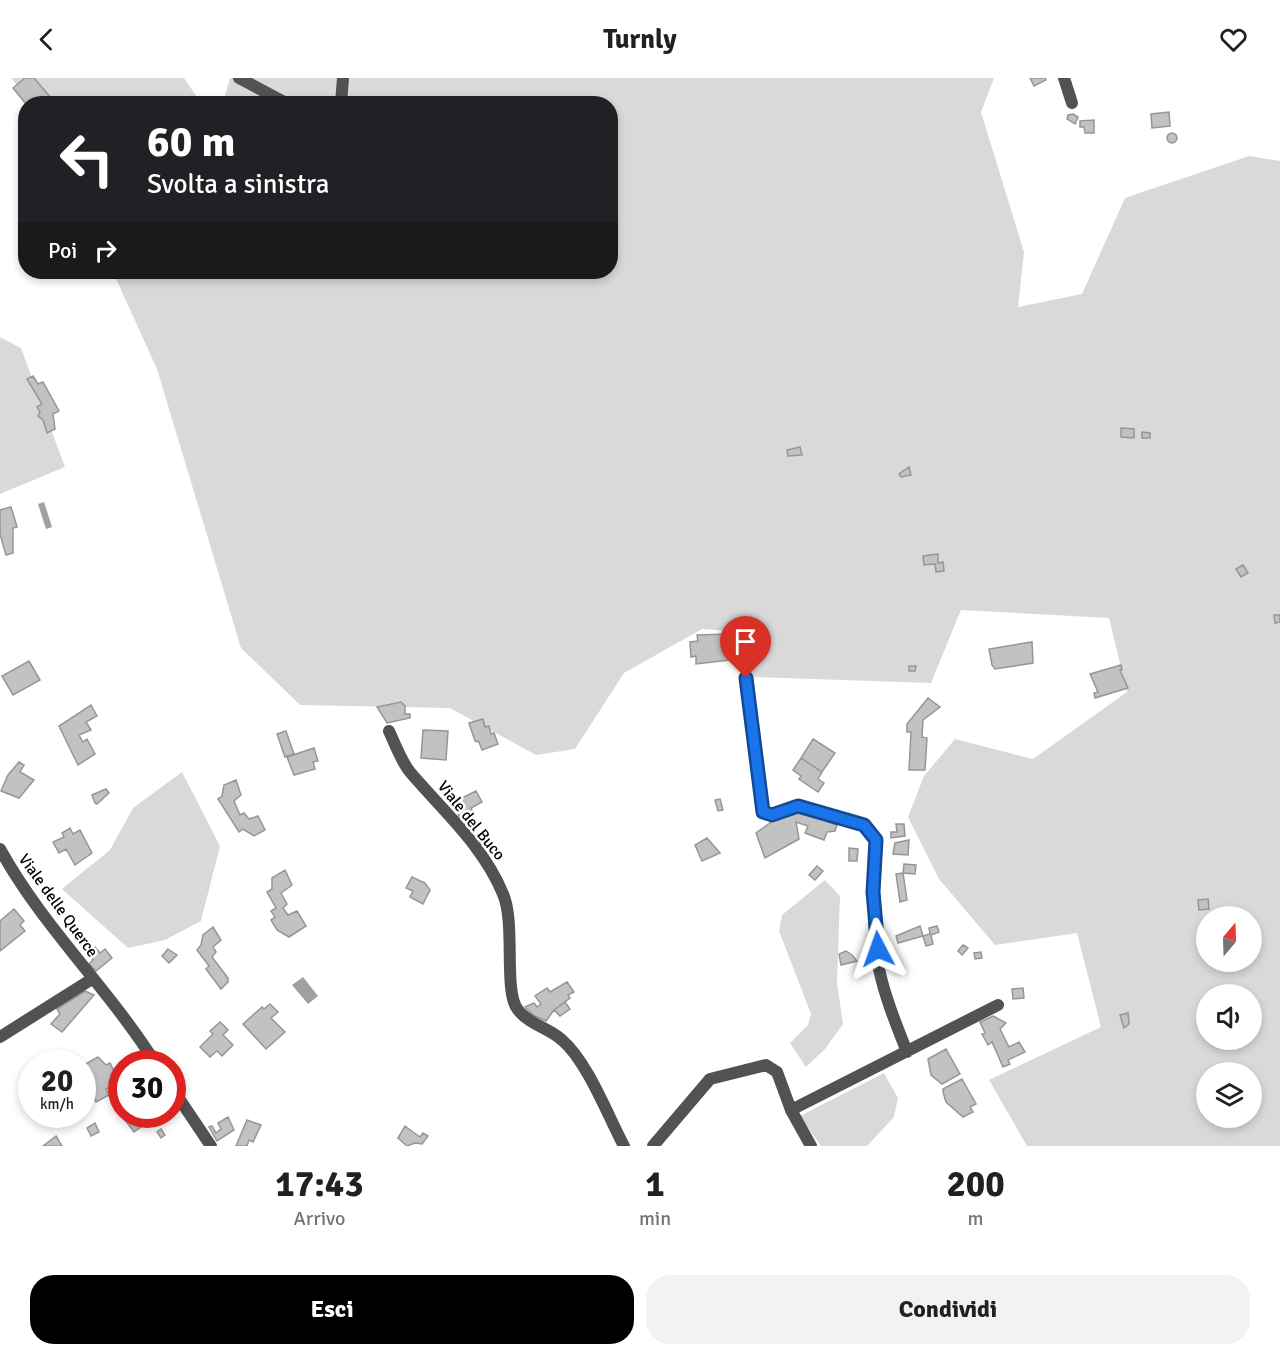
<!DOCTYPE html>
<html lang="it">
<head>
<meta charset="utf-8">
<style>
  body { margin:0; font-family:Signika,sans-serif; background:#f2f2f2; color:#202124; height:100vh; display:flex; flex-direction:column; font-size:22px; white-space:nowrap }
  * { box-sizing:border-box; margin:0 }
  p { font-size:20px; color:#757577 }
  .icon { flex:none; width:33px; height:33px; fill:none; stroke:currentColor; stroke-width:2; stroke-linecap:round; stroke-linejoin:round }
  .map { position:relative; height:1068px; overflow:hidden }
  .side { display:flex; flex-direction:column; background:#fff; flex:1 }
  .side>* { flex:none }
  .hud { position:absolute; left:18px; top:18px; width:600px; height:183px; border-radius:24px; box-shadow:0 3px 9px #0003; background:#202124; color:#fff; overflow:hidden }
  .needle { width:39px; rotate:19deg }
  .controls { position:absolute; left:1196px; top:828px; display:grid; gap:12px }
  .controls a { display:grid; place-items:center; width:66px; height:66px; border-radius:50%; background:#fff; box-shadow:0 3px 9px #0003; font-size:30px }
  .speed { position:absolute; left:18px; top:972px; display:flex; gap:12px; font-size:30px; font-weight:700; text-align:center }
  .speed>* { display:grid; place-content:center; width:78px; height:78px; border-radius:50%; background:#fff; box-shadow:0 3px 9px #0003; line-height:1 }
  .speed small { font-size:15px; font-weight:400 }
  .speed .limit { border:9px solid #d22; background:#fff; color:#111 }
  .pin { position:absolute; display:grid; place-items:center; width:51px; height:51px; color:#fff; margin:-62px -26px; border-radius:50% 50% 50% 0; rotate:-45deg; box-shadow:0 0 6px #0007 }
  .pin .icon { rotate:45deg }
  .me { position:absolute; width:66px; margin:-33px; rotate:356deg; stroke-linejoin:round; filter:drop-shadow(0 0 4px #0008) }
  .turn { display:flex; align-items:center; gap:21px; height:126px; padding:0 30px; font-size:27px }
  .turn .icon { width:78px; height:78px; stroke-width:2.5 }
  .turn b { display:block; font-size:42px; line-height:51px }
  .then { display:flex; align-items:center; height:57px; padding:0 30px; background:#0003; gap:12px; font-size:22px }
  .eta { display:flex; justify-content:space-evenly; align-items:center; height:102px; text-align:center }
  .eta b { font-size:36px; font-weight:800; line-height:42px }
  .action { display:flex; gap:12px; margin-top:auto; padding:12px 30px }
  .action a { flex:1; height:69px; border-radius:24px; background:#000; color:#fff; font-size:24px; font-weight:800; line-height:69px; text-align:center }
  .action a+a { background:#f2f2f2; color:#202124 }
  header { display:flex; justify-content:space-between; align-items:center; height:78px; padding:0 30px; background:#fff; font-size:27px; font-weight:800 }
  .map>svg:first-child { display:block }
  .green { fill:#d9d9d9; fill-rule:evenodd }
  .water { fill:#a0a0a0 }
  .building { fill:#c2c2c2; stroke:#969696; stroke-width:1.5 }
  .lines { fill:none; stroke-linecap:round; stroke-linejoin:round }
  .minor { stroke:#525252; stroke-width:12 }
  .route-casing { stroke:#114b97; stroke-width:15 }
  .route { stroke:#1a73e8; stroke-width:10 }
  .labels { text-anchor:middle; stroke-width:5; stroke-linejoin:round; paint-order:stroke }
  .street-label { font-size:16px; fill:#000; stroke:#fff }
</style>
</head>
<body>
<header><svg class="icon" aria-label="back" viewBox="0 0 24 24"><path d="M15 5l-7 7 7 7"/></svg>Turnly<svg class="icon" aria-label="heart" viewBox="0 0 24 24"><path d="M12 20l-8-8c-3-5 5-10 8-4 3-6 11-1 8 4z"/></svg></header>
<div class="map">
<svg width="1280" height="1068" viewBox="0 0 1280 1068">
  <rect width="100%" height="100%" fill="#fff"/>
  <path class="green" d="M11 0H184L201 25H31Z
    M230 0H994L981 34 1024 174 1018 229 1082 216 1125 120 1249 78 1280 83V1068H1027L989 1002 1101 949 1077 855 995 867 939 801 908 739 924 698 955 661 1033 681 1127 614 1109 540 961 532 931 605 751 599 756 555 702 551 624 595 575 671 536 677 450 630 300 627 241 570 157 291 113 194H610V26L223 25ZM1206 838H1251V884H1206ZM1206 916H1251V962H1206ZM1206 994H1251V1040H1206Z
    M0 259 21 270 65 389 0 416Z
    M182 694 220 768 201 843 165 862 128 870 62 811 110 772 133 730Z
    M825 802 840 818 837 905 843 946 825 971 806 989 790 965 808 947 811 936 779 853 782 837Z
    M884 995 898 1020 894 1039 867 1068H821L800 1038Z"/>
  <path class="water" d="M44 424 52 449 46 451 38 426Z
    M303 899 318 918 308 926 292 907Z"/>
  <path class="building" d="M25 0H34L51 20 44 26H26L13 10Z
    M1030 0H1045L1046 2 1034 8Z
    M1169 34 1170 48 1152 50 1151 36Z
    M1073 36 1078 39 1075 46 1067 41 1068 37Z
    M1094 42V55H1085L1084 49H1080V43Z
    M1167 60a5 5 0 1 1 10 0a5 5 0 1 1-10 0Z
    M33 298 38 306 43 304 59 333 53 336 55 351 47 355 43 342 38 338 40 334 37 329 42 326 27 301Z
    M1121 350 1134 351V360L1121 359Z
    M1142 354 1150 355V360H1142Z
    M800 369 802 377 788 378 787 372Z
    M909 389 911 397 901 399 899 396Z
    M11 429 17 449 13 450V475L6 477 0 456V432Z
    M938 476V485L943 484 944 493 936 494 935 486 924 487 923 478Z
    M1243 487 1248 495 1241 499 1236 491Z
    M1274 537H1280V544L1275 545Z
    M728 556 730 582 696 586V578L691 579 690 564 698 563 697 557Z
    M1032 564 1033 585 995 591 992 587 989 571Z
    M29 583 40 602 13 617 2 598Z
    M1121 587 1122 592H1120L1128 610 1095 620 1094 615 1098 614 1090 596Z
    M909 588H916L915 593H909Z
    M928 620 940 629 923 642 922 659 927 660 925 692H909L911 654H907V646Z
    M401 624 405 628V636H410V640L387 645 377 629Z
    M91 627 97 638 86 644 91 652 79 657 83 664 87 661 95 676 78 687 59 648Z
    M483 641 485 649 489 648 491 656 494 655 498 666 482 672 479 664 475 663 469 645Z
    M423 652 448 653 446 682 421 680Z
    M286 653 294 676 285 679 277 656Z
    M813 661 835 675 822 694 801 680Z
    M314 670 318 683 313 684 315 691 294 697 287 679Z
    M801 680 822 694 818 701 824 705 818 714 799 701 801 698 793 692Z
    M19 684 24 687 20 694 34 702 19 720 1 713 8 697Z
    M236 702 241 717 234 723 240 737 244 735 249 741 258 738 265 752 254 758 243 751 239 754 218 721 222 718 224 707Z
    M106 711 109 715 97 726 95 725 92 717Z
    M476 713 482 724 471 730 474 736 460 740 458 736 461 731 458 722Z
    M720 721 723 732 718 733 715 722Z
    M792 735H803L837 747 835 753 827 754 824 762 805 755 808 748 796 744 799 761 765 780 756 755 774 742Z
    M896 746H904L905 758 891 760V754H897Z
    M70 750 73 756 80 752 92 775 75 787 66 771 59 775 53 764 64 759 62 755Z
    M707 760 720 775 702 783 695 767Z
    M909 762 908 777 893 776 895 765Z
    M849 770 858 771 857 783H849Z
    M904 786 916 787 915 796 903 795Z
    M817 788 823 793 815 802 809 797Z
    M285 792 292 807 281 815 287 826 283 830 288 837 297 833 306 848 289 859 277 852 271 842 275 839 271 833 276 830 267 814 272 811V800Z
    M903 795 907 822 900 824 896 796Z
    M412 799 425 805 430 812 423 826 410 819 413 813 406 810Z
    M1208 821 1209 831 1199 832 1198 822Z
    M14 831 24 843 20 847 25 853 0 873V843Z
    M920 848 923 858 898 865 896 858Z
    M937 848 939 854 931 857 933 866 926 868 923 858 930 856 929 850Z
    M213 849 221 862 213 869 216 874 212 879 228 900V904L221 911 206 891 209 888 197 872 201 867 203 857Z
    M963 867 968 870 962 877 958 873Z
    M95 869 100 875 105 871 112 880 96 893 89 886 93 882 88 875Z
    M168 871 177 877 169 885 162 878Z
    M846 873 852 877 857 883 841 887 839 876Z
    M981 874 982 880 975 881 974 875Z
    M567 904 574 914 568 917 570 920 554 932 546 943 533 937 525 929 534 925 537 929 541 926 535 918 547 910 550 914Z
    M1023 910 1024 920 1013 921 1012 911Z
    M85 913 94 917 62 954 51 946 60 936 57 931Z
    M565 924 570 931 560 938 554 932Z
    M270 926 278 934 271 940 285 954 266 971 243 946 262 929 264 931Z
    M1128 935 1129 946 1124 950 1120 937Z
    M993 938 1006 945 1000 951 1009 969 1019 964 1025 974 1008 982 1010 986 1003 989 992 964 988 967 982 956 985 955 980 944Z
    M220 944 228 952 223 957 233 967 222 978 217 973 210 979 200 969 213 956 210 953Z
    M946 971 960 996 942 1006 931 997 928 981Z
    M98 979 106 987 110 985 119 1003 106 1011 109 1017 96 1024 91 1013 88 1015 82 1005V988Z
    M962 1001 976 1026 970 1029 973 1034 963 1039 946 1024 943 1014V1011Z
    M125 1036H144L149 1043 134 1054 122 1038Z
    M228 1039 234 1052 217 1063 209 1049 212 1048 216 1055 221 1051 218 1045Z
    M247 1042 261 1047 253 1064 249 1062 247 1068H236Z
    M95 1045 99 1054 91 1058 87 1050Z
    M405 1048 420 1059 423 1055 428 1058 422 1066 415 1065 407 1068 398 1060Z
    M161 1051 165 1057 161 1060 157 1054Z
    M56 1058 62 1068H43Z"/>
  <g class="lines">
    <path class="minor" d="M239 0 288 26
      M1064 0 1072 25
      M341 26 343 0
      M746 600 763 734 772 737 798 727 864 747 875 762C874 804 872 849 879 891 885 919 896 946 907 974
      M389 653C395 666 401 683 410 694 443 733 483 767 503 816 516 845 503 914 518 932 530 947 549 950 562 962 587 983 608 1038 624 1068
      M0 771C43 849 109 911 156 986
      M0 959 92 901
      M172 1010 211 1068
      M791 1032 998 927
      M653 1068 710 1001 766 987 777 994 791 1032 811 1068"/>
  </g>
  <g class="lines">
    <g class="route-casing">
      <path id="route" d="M746 600 763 734 772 737 798 728 864 747 876 762 873 814 878 871"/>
    </g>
    <use href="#route" class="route"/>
  </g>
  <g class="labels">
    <g class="street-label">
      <text transform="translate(472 742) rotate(51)" y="6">Viale del Buco</text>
      <text transform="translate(59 827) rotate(54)" y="6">Viale delle Querce</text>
    </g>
  </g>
</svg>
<div class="controls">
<a><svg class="needle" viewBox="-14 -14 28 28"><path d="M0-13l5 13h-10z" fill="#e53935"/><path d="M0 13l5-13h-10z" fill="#757577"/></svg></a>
<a><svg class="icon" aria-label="sound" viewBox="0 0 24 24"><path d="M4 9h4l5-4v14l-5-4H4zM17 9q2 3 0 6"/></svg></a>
<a><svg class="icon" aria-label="layers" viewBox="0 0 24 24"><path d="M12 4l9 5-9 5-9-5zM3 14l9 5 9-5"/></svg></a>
</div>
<div class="speed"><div>20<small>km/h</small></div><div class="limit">30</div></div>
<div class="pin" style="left:746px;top:600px;background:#d93025"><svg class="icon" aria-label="arrive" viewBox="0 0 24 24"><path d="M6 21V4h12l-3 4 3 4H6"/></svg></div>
<svg class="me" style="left:878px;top:871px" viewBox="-20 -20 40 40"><path d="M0-17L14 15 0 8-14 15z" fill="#1a73e8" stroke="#fff" stroke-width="4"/></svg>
<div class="hud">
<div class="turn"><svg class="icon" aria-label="left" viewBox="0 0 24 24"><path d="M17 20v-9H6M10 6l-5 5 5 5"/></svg><div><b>60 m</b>Svolta a sinistra</div></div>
<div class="then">Poi<svg class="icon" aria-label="right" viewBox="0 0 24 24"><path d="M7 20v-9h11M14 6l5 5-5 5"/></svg></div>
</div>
</div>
<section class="side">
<div class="eta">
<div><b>17:43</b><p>Arrivo</p></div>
<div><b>1</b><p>min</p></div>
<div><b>200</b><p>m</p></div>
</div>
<div class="action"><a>Esci</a><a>Condividi</a></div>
</section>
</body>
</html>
